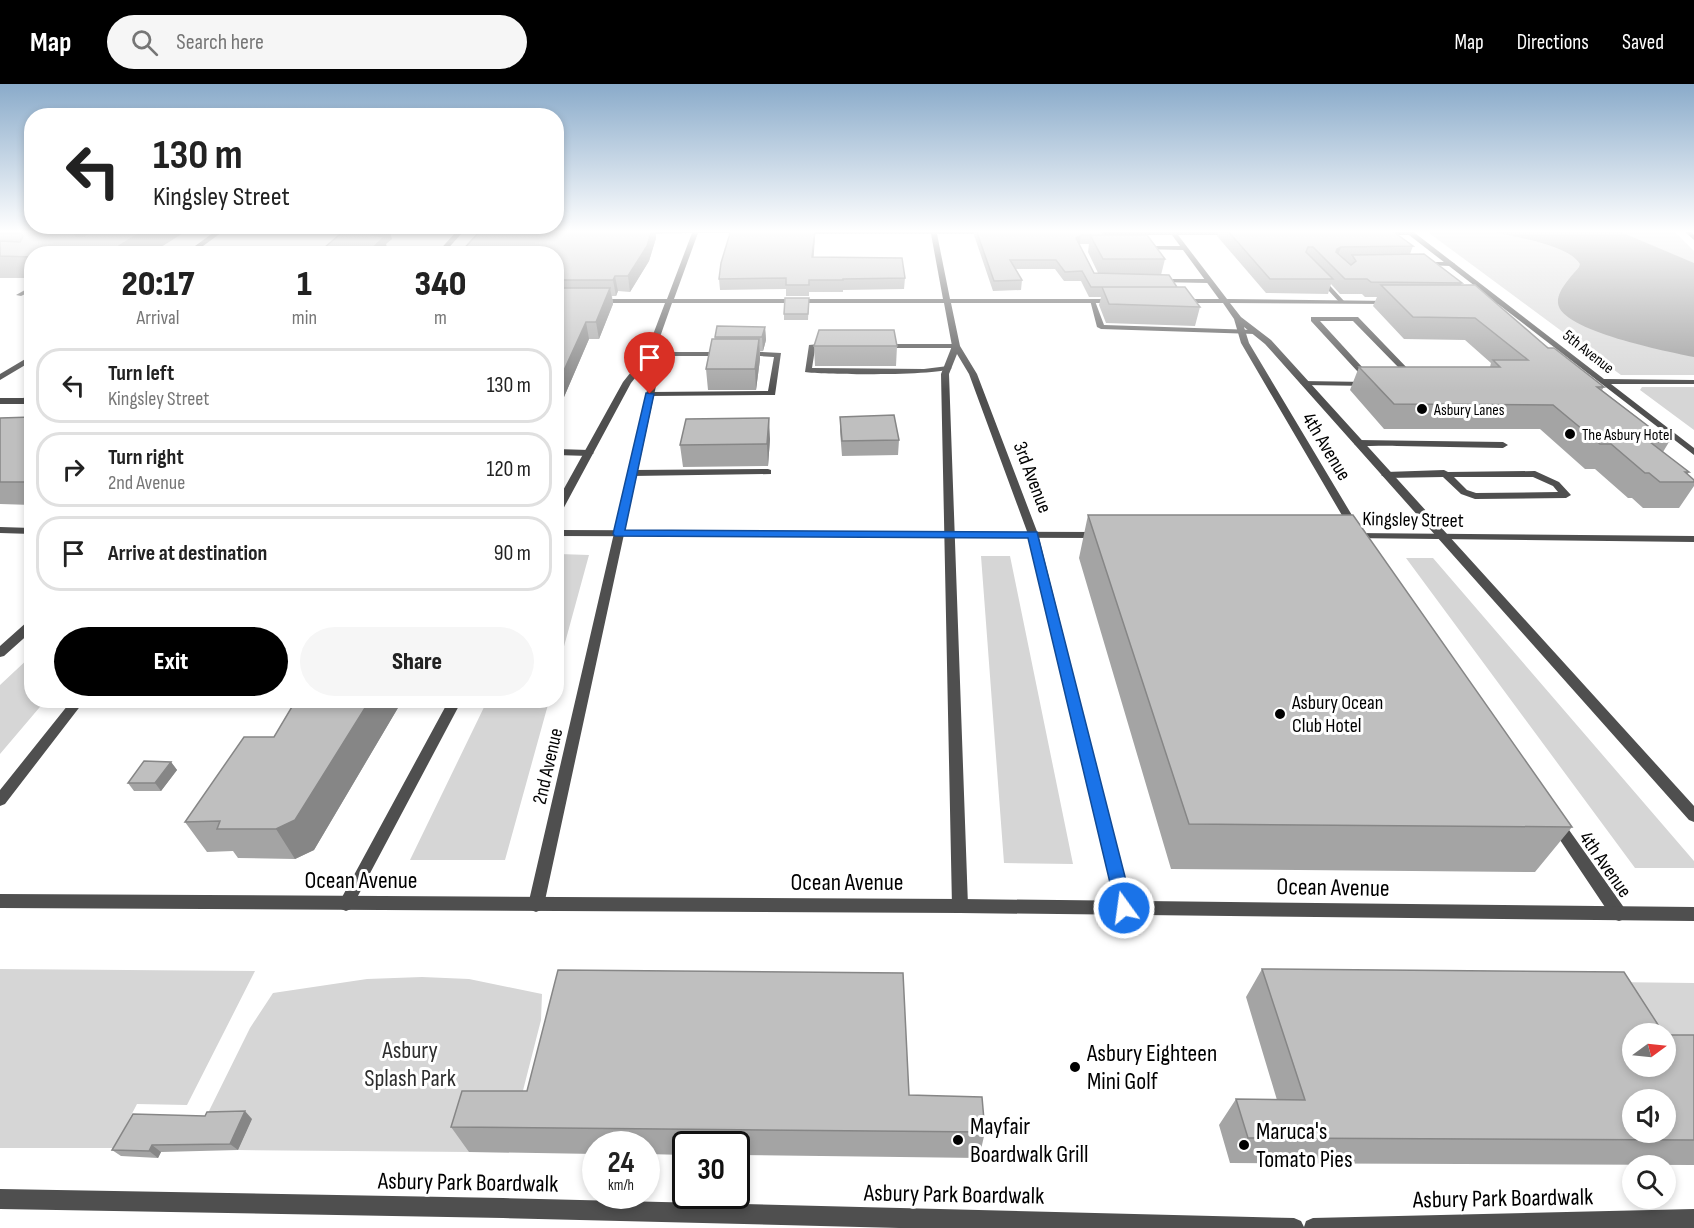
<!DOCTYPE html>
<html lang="en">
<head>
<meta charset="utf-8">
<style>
  body { margin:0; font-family:"Sofia Sans Condensed",sans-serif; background:#f6f6f6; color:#222; height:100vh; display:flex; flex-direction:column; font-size:22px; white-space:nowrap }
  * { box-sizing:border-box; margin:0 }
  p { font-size:20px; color:#767676 }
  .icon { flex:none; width:33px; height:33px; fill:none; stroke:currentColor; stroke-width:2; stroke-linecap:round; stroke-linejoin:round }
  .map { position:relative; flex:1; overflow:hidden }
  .details { position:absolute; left:24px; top:162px; width:540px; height:462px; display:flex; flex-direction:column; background:#fff; border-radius:24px; box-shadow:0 3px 9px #0003 }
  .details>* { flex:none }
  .hud { position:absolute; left:24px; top:24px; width:540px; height:126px; border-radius:24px; box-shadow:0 3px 9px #0003; background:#fff; color:#222; overflow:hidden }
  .needle { width:39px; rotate:75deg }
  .tools { position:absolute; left:1622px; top:939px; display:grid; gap:12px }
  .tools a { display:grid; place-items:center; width:54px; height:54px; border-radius:50%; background:#fff; box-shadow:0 3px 9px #0003; font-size:30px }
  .speed { position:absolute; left:582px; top:1047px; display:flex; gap:12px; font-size:30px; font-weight:700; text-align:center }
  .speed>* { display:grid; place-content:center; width:78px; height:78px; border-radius:50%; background:#fff; box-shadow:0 3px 9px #0003; line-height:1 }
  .speed small { font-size:15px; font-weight:400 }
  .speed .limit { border:3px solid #111; border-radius:9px; background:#fff; color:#111 }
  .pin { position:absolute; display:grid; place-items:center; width:51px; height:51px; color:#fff; margin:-62px -26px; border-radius:50% 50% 50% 0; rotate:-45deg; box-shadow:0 0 6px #0007 }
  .pin .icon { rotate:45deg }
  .me { position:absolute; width:66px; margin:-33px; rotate:346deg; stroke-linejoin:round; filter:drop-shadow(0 0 4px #0008) }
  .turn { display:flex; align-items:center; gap:21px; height:126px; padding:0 30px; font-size:27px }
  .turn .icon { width:78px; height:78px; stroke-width:2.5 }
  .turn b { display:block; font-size:42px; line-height:51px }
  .eta { display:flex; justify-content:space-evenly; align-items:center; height:102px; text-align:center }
  .eta b { font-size:36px; font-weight:800; line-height:42px }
  .button { display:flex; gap:12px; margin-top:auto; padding:12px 30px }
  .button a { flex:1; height:69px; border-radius:36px; background:#000; color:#fff; font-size:24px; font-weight:800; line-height:69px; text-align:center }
  .button a+a { background:#f6f6f6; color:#222 }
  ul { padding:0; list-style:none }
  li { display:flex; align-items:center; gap:18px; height:75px; margin:0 12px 9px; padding:0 18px; border:3px solid #e0e0e0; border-radius:24px }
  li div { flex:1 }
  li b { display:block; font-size:22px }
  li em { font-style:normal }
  header { display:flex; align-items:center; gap:36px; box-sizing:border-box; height:84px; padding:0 30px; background:#000; color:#fff }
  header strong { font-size:28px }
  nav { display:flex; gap:33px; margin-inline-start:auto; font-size:21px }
  .search { width:420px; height:54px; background:#f6f6f6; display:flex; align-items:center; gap:15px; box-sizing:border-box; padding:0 21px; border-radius:33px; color:#767676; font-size:22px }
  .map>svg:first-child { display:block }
  .green { fill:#d6d6d6 }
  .water { fill:#9d9d9d }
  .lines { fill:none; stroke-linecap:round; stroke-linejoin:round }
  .service { fill:#4f4f4f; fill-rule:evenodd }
  .pedestrian { fill:#4f4f4f; fill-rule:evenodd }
  .minor { fill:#4f4f4f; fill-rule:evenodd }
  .tertiary { fill:#4f4f4f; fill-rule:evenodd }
  .wall { fill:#a4a4a4; fill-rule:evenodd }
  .shaded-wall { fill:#868686 }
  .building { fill:#bfbfbf; stroke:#868686; stroke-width:1.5; fill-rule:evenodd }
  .route { fill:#1a73e8; stroke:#114b97; stroke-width:1.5 }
  .poi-dot { fill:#000; stroke:#fff; stroke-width:2 }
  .labels { text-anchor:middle; stroke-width:6; stroke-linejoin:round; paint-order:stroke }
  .far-street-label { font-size:16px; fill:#000; stroke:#fff }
  .far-poi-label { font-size:16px; fill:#000; stroke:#fff; text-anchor:start }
  .street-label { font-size:20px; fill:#000; stroke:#fff }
  .poi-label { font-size:20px; fill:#000; stroke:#fff; text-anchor:start }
  .near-street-label { font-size:24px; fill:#000; stroke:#fff }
  .near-park-label { font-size:24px; fill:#2d2d2d; stroke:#fff }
  .near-poi-label { font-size:24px; fill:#000; stroke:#fff; text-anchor:start }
</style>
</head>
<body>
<header>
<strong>Map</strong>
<div class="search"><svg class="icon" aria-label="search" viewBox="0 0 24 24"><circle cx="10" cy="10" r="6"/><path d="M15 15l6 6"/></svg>Search here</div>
<nav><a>Map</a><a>Directions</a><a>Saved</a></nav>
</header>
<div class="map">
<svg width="1694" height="1144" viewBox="0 0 1694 1144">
  <rect width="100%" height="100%" fill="#fff"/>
  <path class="green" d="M1425 146H1673L1694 167V291H1621Z
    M1642 303H1694V346L1640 306Z
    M559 470 589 471 557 588 556 475Z
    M981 472H1010L1073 780 1004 779Z
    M1406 474H1433L1694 777V784H1635Z
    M31 572 32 616 45 617 0 670V601Z
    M487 617H549L505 776H410Z
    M0 885 255 887 187 1021 137 1020 114 1064H0Z
    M422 893 469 895 542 910 541 936 516 1034 469 1068 238 1066 252 1035H205L250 944 273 909 367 895Z
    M1609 898 1694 899V1061L1644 983 1665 982V950H1632Z"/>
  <path class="water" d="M1487 146H1616L1694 179V273C1670 268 1560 247 1558 219 1557 206 1572 192 1579 183L1580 180C1567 159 1510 153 1487 146Z"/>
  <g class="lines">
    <path class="service" d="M1141 162H1184L1187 164 1184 166 1139 165Z
      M1423 178H1452L1455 180 1452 182 1421 181 1420 180Z
      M1317 192H1321L1344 217V219H1340L1317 194Z
      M1157 195H1209L1212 197 1209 199 1155 198V196Z
      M1090 216 1095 217 1104 241 1255 246 1259 248 1255 250 1101 245 1097 243Z
      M1311 233H1358L1410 287 1406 289 1358 288 1311 237ZM1320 237H1353L1399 284H1363Z
      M829 259H832V263L815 265 812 284 924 285 948 282 952 284C939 292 825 291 805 288L809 261Z
      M879 260H956L960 262 956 264H879Z
      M743 267 781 269 775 311 650 312 646 310 650 308 768 307 774 273 746 271 742 269Z
      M647 268H725L729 270 725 272H650L646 270Z
      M1301 297 1369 298 1373 300 1369 302 1304 301 1300 299Z
      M32 312V317L24 320H0V314H23Z
      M1358 356 1503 358 1508 361 1503 364C1468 363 1432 363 1397 362 1383 361 1368 363 1355 361L1354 359Z
      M556 365 589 366 594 369 589 372 556 371Z
      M768 385 771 386V390L632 392 627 389 632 386Z
      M1444 386 1448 388 1535 387 1559 398 1571 411 1566 414 1475 415 1461 410 1443 393 1386 394 1381 391 1386 388ZM1454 393H1533L1553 402 1558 408 1476 409 1467 406Z"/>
    <path class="pedestrian" d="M0 1105 503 1114 1294 1134 1301 1137 1304 1143 1306 1137 1313 1134 1694 1125V1144H899L503 1134 0 1125Z"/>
    <path class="minor" d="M327 146H498V147L495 149H462L443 170H436L455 149Z
      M799 146H991L993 148 990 150H937L950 215H1116L1119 217 1116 219H951L960 262 977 290 1038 450 1132 824 1130 829 1124 831 1118 829 1116 824 1028 450 969 290 957 270 949 290 968 822 965 827 960 829 955 827 952 822 941 290 952 262 944 219H672L654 270 656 302 544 821 541 826 536 828 531 826 528 821 648 302 647 279 631 299 561 429 556 432V419L623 298 646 269 665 219H597L594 217 597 215H667L692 149 641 150 638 148 640 146 750 147 747 149H698L674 215H943L931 150H800L797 148Z
      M1174 146 1235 148 1233 151H1178L1227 215 1391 217 1392 218 1389 220 1230 219 1241 233 1271 256 1694 722V738L1689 736 1265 260 1244 243 1249 259 1359 443 1354 446 1350 445 1241 259 1234 235 1223 219H1182L1179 217 1182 215H1219L1172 151H1085L1082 149 1085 147Z
      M1411 146 1604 295 1694 296V300H1611L1694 364V371L1498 220 1477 219 1476 218 1479 216H1493L1409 151H1379L1376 149 1379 147Z
      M1683 146H1690L1694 151V156Z
      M32 202V207L21 212 16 211Z
      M32 536V547L4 572 0 573V562L28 537Z
      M72 616H85L5 720 0 722V706Z
      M449 616H462L351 825 346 827 341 825 338 820 341 815Z
      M1557 734 1562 736 1625 825 1627 830 1625 835 1619 837 1613 835 1552 744 1550 740 1552 736Z"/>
    <path class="tertiary" d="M217 146H225L192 170H184Z
      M32 271V277L0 296V290Z
      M0 443 32 444V450L0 449Z
      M556 446 1098 448 1103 451 1098 454 556 452Z
      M1353 449 1694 452V458L1349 454 1348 452Z
      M0 810 960 815 1694 823V837L960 829 0 824Z"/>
  </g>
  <path class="wall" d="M0 146H188L32 170V194H0Z
    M481 146H655L656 154 649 177 630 208 618 207 616 212H612L613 220 599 255H589L564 313H558L556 318V170Z
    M974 146H1099L1104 151 1165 175 1161 191 1200 223 1195 242 1106 239 1099 221 1101 213H1089L1081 197H1064L1055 185H1016L1022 196 1021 206 993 207 974 151ZM1079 160H1089L1088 168 1098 189H1094Z
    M1219 146 1413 162 1410 170 1462 199 1461 201 1604 303 1602 306 1669 358 1663 368 1689 388 1687 391 1694 396V402L1679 424H1643L1632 414H1628L1595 385H1585L1540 345H1384L1350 306 1359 283H1490L1491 279 1465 256 1404 255 1373 222 1377 213H1365L1362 210H1340L1331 200 1328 210 1266 209 1217 152Z
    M815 151 813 173 905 194 904 205 843 206V208H809V212H786V205L720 206 719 195Z
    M809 214 808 236H784V230Z
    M765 243 766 256 763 267H760V275L756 306H708L706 285 715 253Z
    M814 262H897L896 282H815Z
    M32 333V421L0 420V334Z
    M840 333 899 356 898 371 842 372 840 347Z
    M770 355 768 382 683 383 680 361Z
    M1088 431 1572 743 1535 788 1171 785 1079 474Z
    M296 616H406L402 617 314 766 295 775 238 774 233 767 207 768 185 738 274 653Z
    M171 678 177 686 161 707H134L128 699Z
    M1262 885 1632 982 1694 951V1081L1230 1079 1219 1041 1236 1015 1277 1016 1246 913Z
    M909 1011 985 1048 979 1074 736 1071V1060H686V1071L646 1070V1060H596V1070L469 1068 451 1043Z
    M252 1035 238 1066 161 1068 158 1074 121 1072 112 1066Z"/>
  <path class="shaded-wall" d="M79 146H120L85 170 74 149Z
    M145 146H188L150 170H106Z
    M376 146H389L392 155 386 160 389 170H366L371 151Z
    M652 146H655L656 154 649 177 630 208 628 192Z
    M815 146V151L813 184 812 173Z
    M1081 151 1080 160 1075 163 1076 154Z
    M1341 163 1336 177 1337 165Z
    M615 192 618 207 616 212 613 196Z
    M610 204 613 220 599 255 596 238Z
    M586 238 589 255 564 313 560 295Z
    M765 243 766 256 763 267 762 253Z
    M759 255 760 275 756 306 755 285Z
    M556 305 558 313 556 318Z
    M769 334 770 355 768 382 767 360Z
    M370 616 402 617 314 766 295 775 276 745Z
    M171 678 177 686 161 707 155 699Z
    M245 1027 252 1035 238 1066 230 1060Z
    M152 1061 161 1068 158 1074 149 1067Z"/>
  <path class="building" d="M0 146H79L74 149 76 152H84L94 146H145L106 170H32V173L0 172V157L20 158 23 152 21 149H0Z
    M345 146H376L371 151 384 153 366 170H317Z
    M481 146H652L647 162 628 192H615L613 196H556V170H459Z
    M731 146H815L812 173 902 174 905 194 843 195V196H809V201H786V194L719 195 721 179Z
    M976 146H1099L1104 151H1081L1076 154 1094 189 1169 191 1177 203H1091L1082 187 1065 188 1056 176H1010L1022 196 994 197Z
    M1227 146H1391L1413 162 1341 163 1337 165 1336 168 1351 181 1356 177 1352 171 1424 170 1462 199 1371 198 1367 195H1345L1313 163H1308L1306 168 1333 195H1270Z
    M1090 151H1147L1165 175H1103Z
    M1381 201H1475L1548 264H1554L1604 303H1597L1669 358H1650L1689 388H1685L1694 396V398H1660L1649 389H1645L1611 360H1600L1553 321 1394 320 1359 283H1500L1493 276H1528L1475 234 1413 233Z
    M1102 203H1185L1200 223 1109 220Z
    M556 204H610L596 238H586L560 295 556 296Z
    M785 214H809L808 230H784Z
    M717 242 765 243 762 253H715Z
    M819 246H894L897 262H814Z
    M712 255H759L755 285H706Z
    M894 331 899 356 842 357 840 333Z
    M32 333V398H0V334Z
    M769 334 767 360 680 361 686 335Z
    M1088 431H1353L1572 743 1189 740Z
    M296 616H370L295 736 276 745H217L220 737 185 738 244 653H274Z
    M144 677 171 678 155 699H128Z
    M1262 885 1624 888 1664 950H1632V982H1665V951H1694V1056L1248 1054 1236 1015 1305 1016ZM1632 1016H1665V1048H1632Z
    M558 886 903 889 909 1011 982 1013 985 1048 451 1043 462 1007H527Z
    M245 1027 230 1060 152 1061 149 1067 112 1066 133 1030 205 1032 207 1028Z"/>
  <linearGradient id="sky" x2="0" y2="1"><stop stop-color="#8aabca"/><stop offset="0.48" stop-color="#fff"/><stop offset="1" stop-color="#fff" stop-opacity="0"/></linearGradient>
  <rect width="1694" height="307" fill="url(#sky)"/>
  <path class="route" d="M646 309 654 310 625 446 1037 448 1133 824 1131 830 1124 832 1118 830 1116 824 1028 454 615 452 613 450Z"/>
  <g class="poi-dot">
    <circle cx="1422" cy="325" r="6"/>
    <circle cx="1570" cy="350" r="6"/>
    <circle cx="1280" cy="630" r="6"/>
    <circle cx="1075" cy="983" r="6"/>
    <circle cx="958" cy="1056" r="6"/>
    <circle cx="1244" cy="1061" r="6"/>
  </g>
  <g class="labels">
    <g class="far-street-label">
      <text transform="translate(1589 267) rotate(38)" y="6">5th Avenue</text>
    </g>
    <g class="far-poi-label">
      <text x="1434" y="331">Asbury Lanes</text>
      <text x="1582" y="356">The Asbury Hotel</text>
    </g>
    <g class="street-label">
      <text transform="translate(1327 362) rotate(59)" y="7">4th Avenue</text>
      <text transform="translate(1033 393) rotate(69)" y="7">3rd Avenue</text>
      <text transform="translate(1413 435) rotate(1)" y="7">Kingsley Street</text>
      <text transform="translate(547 682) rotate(-77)" y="7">2nd Avenue</text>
      <text transform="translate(1606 780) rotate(55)" y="7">4th Avenue</text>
    </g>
    <g class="poi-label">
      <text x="1292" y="625">Asbury Ocean<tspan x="1292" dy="23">Club Hotel</tspan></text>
    </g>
    <g class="near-street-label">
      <text x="361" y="804">Ocean Avenue</text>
      <text x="847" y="806">Ocean Avenue</text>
      <text transform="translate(1333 803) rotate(1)" y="8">Ocean Avenue</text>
      <text transform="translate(468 1098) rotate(1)" y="8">Asbury Park Boardwalk</text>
      <text transform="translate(954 1110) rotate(1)" y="8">Asbury Park Boardwalk</text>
      <text transform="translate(1503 1114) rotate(-1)" y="8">Asbury Park Boardwalk</text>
    </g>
    <g class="near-park-label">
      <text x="410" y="974">Asbury<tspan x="410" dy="28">Splash Park</tspan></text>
    </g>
    <g class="near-poi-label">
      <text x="1087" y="977">Asbury Eighteen<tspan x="1087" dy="28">Mini Golf</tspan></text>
      <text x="970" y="1050">Mayfair<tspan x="970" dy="28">Boardwalk Grill</tspan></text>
      <text x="1256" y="1055">Maruca's<tspan x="1256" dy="28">Tomato Pies</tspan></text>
    </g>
  </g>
</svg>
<div class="tools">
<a><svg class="needle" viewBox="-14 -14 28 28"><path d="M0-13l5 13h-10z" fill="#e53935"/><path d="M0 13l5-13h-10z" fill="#767676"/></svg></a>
<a><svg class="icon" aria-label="sound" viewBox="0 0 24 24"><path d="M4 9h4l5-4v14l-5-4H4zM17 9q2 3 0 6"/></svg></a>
<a><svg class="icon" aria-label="search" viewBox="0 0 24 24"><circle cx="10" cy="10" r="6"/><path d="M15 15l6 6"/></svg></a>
</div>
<div class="speed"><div>24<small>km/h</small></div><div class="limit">30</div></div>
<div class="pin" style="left:650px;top:310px;background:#d93025"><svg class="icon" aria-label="arrive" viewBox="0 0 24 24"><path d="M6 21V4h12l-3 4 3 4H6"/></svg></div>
<svg class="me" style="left:1124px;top:824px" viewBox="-20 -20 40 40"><circle r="17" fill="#1a73e8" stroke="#fff" stroke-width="3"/><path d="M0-11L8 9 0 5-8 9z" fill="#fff"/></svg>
<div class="hud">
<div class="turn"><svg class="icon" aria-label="left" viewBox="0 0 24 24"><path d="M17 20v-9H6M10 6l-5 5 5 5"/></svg><div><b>130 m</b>Kingsley Street</div></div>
</div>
<section class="details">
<div class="eta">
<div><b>20:17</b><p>Arrival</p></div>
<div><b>1</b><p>min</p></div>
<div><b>340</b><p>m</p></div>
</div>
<ul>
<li><svg class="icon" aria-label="left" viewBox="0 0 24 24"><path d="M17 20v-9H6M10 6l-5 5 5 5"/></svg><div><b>Turn left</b><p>Kingsley Street</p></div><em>130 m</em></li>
<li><svg class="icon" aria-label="right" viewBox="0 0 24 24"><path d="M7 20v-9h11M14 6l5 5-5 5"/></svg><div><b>Turn right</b><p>2nd Avenue</p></div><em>120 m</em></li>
<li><svg class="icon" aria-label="arrive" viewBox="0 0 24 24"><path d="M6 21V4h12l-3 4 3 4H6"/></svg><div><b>Arrive at destination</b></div><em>90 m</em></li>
</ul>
<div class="button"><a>Exit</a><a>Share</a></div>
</section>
</div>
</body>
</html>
